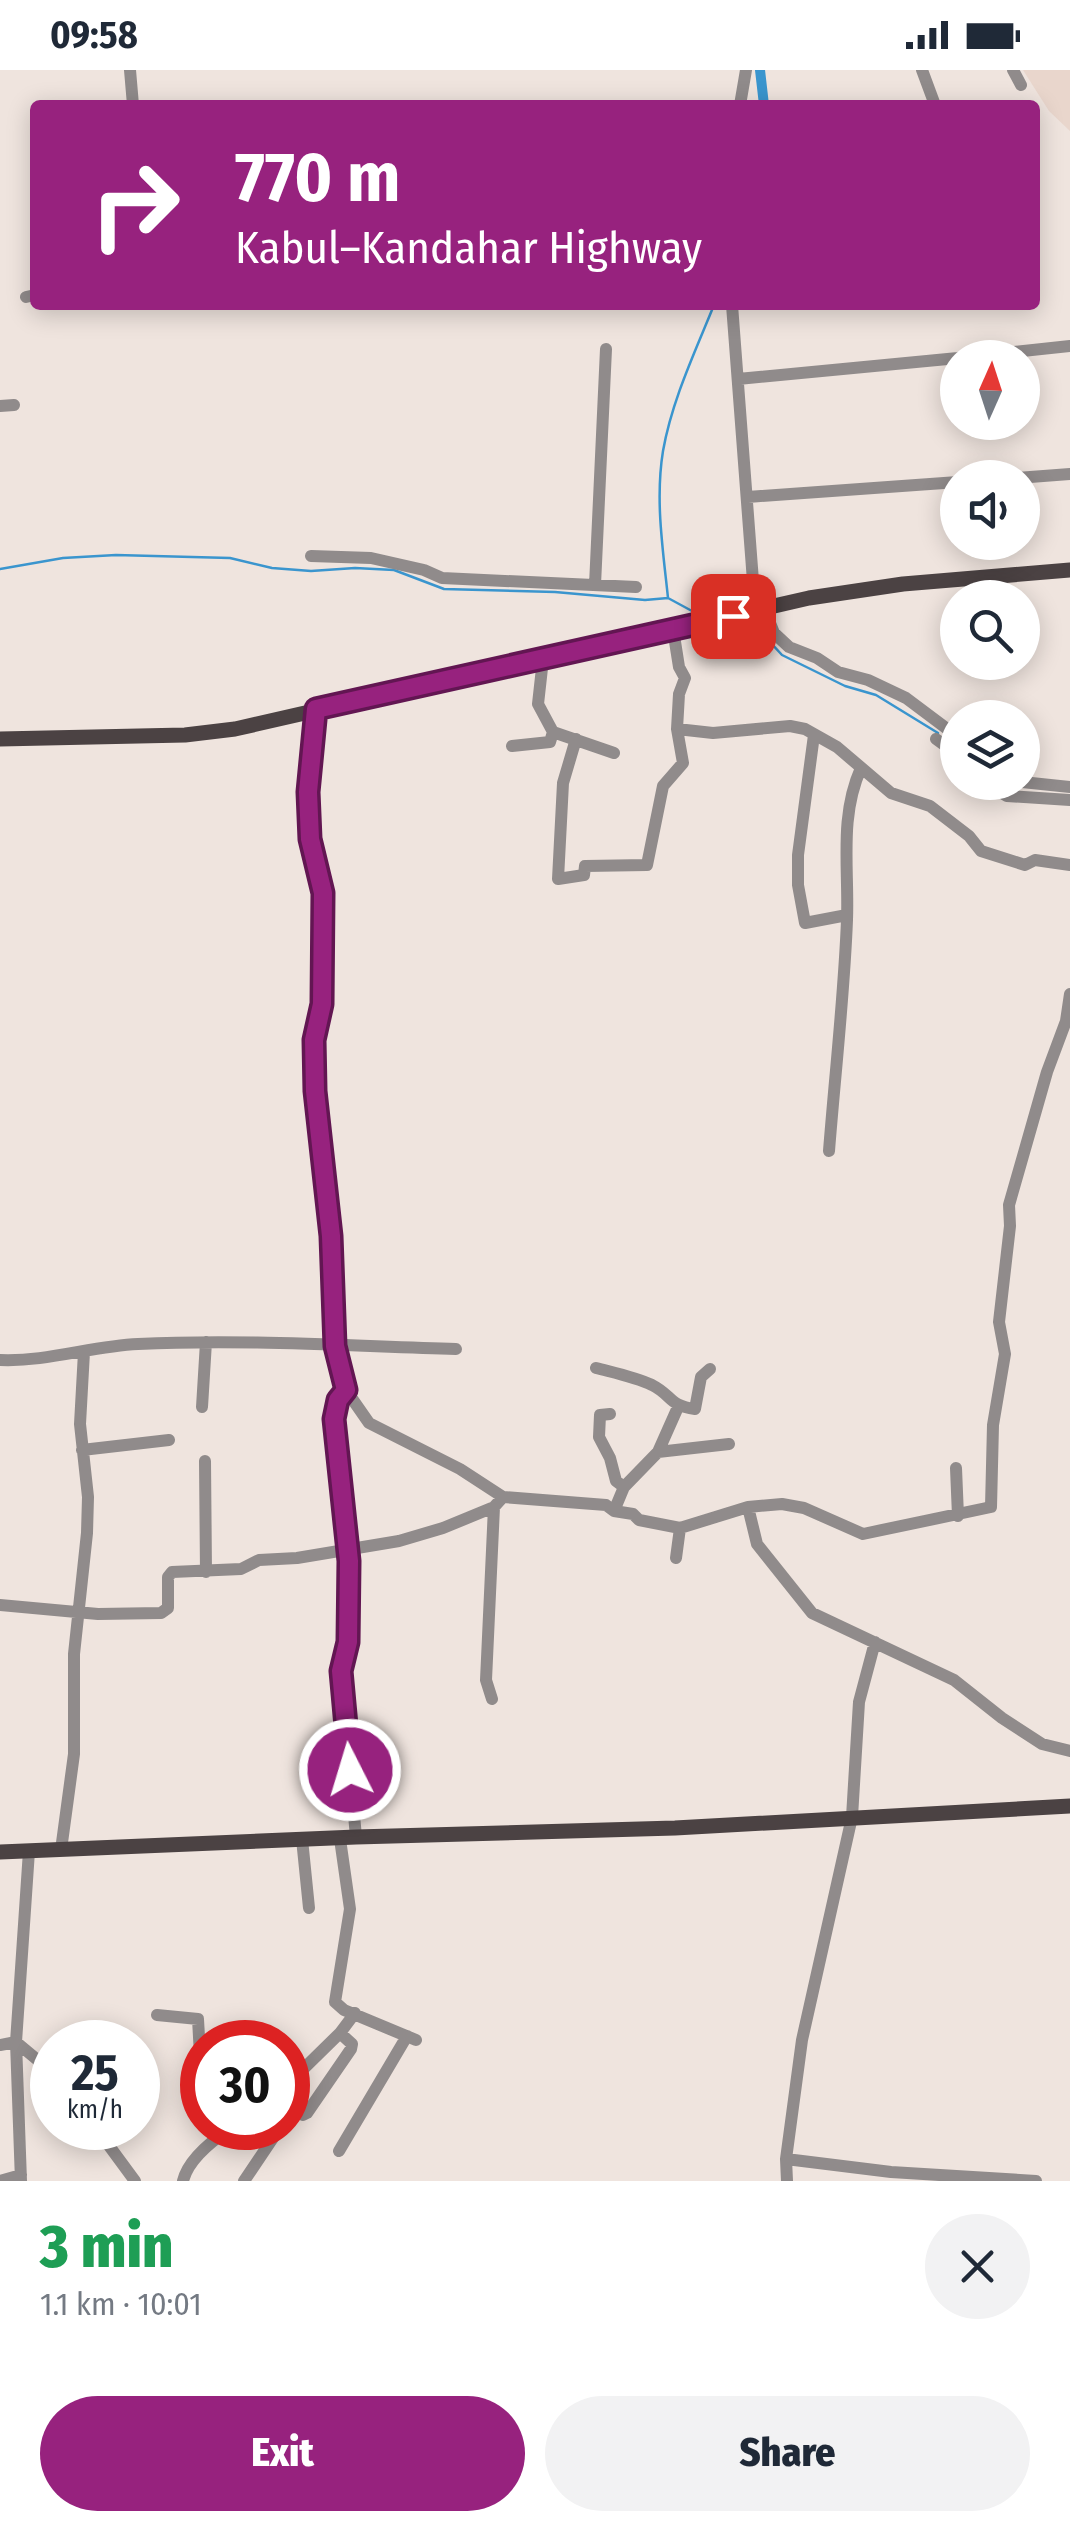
<!DOCTYPE html>
<html lang="en">
<head>
<meta charset="utf-8">
<style>
  body { margin:0; font-family:"Fira Sans Condensed",sans-serif; background:#f2f2f3; color:#1f2937; height:100vh; display:flex; flex-direction:column; font-size:38px; white-space:nowrap }
  * { box-sizing:border-box; margin:0 }
  p { font-size:32px; color:#747a83 }
  .icon { flex:none; width:55px; height:55px; fill:none; stroke:currentColor; stroke-width:2; stroke-linecap:round; stroke-linejoin:round }
  .map { position:relative; height:2111px; overflow:hidden }
  .sheet { display:flex; flex-direction:column; background:#fff; flex:1 }
  .sheet>* { flex:none }
  .guide { position:absolute; left:30px; top:30px; width:1010px; height:210px; border-radius:10px; box-shadow:0 5px 25px #0003; background:#97227e; color:#fff; overflow:hidden }
  .needle { width:65px; rotate:3deg }
  .fabs { position:absolute; left:940px; top:270px; display:grid; gap:20px }
  .fabs a { display:grid; place-items:center; width:100px; height:100px; border-radius:50%; background:#fff; box-shadow:0 5px 25px #0003; font-size:50px }
  .speed { position:absolute; left:30px; top:1950px; display:flex; gap:20px; font-size:50px; font-weight:700; text-align:center }
  .speed>* { display:grid; place-content:center; width:130px; height:130px; border-radius:50%; background:#fff; box-shadow:0 5px 25px #0003; line-height:1 }
  .speed small { font-size:25px; font-weight:400 }
  .speed .limit { border:15px solid #d22; background:#fff; color:#111 }
  .pin { position:absolute; display:grid; place-items:center; width:85px; height:85px; color:#fff; margin:-42px; border-radius:20px; box-shadow:0 5px 15px #0006 }
  .me { position:absolute; width:110px; margin:-55px; rotate:355deg; stroke-linejoin:round; filter:drop-shadow(0 0 8px #0008) }
  .turn { display:flex; align-items:center; gap:35px; height:210px; padding:0 40px; font-size:45px }
  .turn .icon { width:130px; height:130px; stroke-width:2.5 }
  .turn b { display:block; font-size:70px; line-height:85px }
  .round { display:grid; place-items:center; flex:none; width:105px; height:105px; border-radius:52px; background:#f2f2f3 }
  .summary { display:flex; align-items:center; justify-content:space-between; height:170px; padding:0 40px }
  h1 { font-size:60px; font-weight:800; line-height:75px; color:#1e9e55 }
  .action { display:flex; gap:20px; margin-top:auto; padding:20px 40px }
  .action a { flex:1; height:115px; border-radius:60px; background:#97227e; color:#fff; font-size:40px; font-weight:800; line-height:115px; text-align:center }
  .action a+a { background:#f2f2f3; color:#1f2937 }
  .status { display:flex; justify-content:space-between; align-items:center; height:70px; padding:0 50px; background:#fff; direction:ltr }
  .status svg { height:28px; fill:currentColor }
  .map>svg:first-child { display:block }
  .built { fill:#e9d6cc }
  .lines { fill:none; stroke-linecap:round; stroke-linejoin:round }
  .stream { stroke:#3a95ce; stroke-width:2.5 }
  .canal { stroke:#3a95ce; stroke-width:10 }
  .minor { stroke:#908b8b; stroke-width:12 }
  .major { stroke:#4b4243; stroke-width:15 }
  .route-casing { stroke:#621652; stroke-width:25 }
  .route { stroke:#97227e; stroke-width:18 }
</style>
</head>
<body>
<div class="status"><b>09:58</b><svg viewBox="0 0 49 12"><path d="M0 12V9h3v3zM5 12V6h3v6zM10 12V3h3v9zM15 12V0h3v12zM26 1h20v11H26zM47 4h2v5h-2z"/></svg></div>
<div class="map">
<svg width="1070" height="2111" viewBox="0 0 1070 2111">
  <rect width="100%" height="100%" fill="#efe4de"/>
  <path class="built" d="M1023 0H1070V61L1049 41Z"/>
  <g class="lines">
    <path class="stream" d="M0 499 63 488 116 485 230 488 272 498 311 501 355 498 394 500 444 519 555 522 645 530 668 528 692 541 737 530
      M668 528C663 480 655 430 663 381 672 330 695 282 714 235
      M756 557 782 585 845 616 876 625 938 663"/>
    <path class="canal" d="M760 0 764 35"/>
    <path class="minor" d="M130 0 133 35
      M922 0 935 35
      M1013 0 1021 15
      M740 35 746 0
      M26 227 35 225
      M732 235 753 511 774 563 789 577 817 588 838 602 868 610 906 628 958 667
      M958 288 1070 276
      M738 309 958 288
      M0 336 14 335
      M1017 408 1070 404
      M748 427 958 412
      M311 486 371 488 424 500 442 508 636 517
      M595 515 606 279
      M543 589 538 634 553 662 614 683
      M316 639 308 722 310 769 323 823 322 933 313 969 315 1021 331 1166 335 1275 346 1320 369 1353 460 1399 503 1427 606 1435 614 1441 633 1444 639 1450 680 1458 748 1437 782 1434 804 1438 863 1464 991 1437 993 1355 1005 1284 999 1252 1010 1156 1009 1135 1047 1002 1066 951 1070 924
      M677 659 713 663 790 656 805 659 837 677 891 723 930 736 969 766 981 781 1025 795 1035 790 1070 795
      M814 665 798 785V815L805 853 847 845
      M576 669 563 713 558 809 584 805 585 796 647 795 663 716 683 693 677 659 679 624 685 608 679 597 673 559
      M936 669 958 685
      M512 676 550 672 553 662
      M983 712 1007 726 1070 730
      M1022 712 1070 717
      M829 1081C835 1004 844 927 847 850 849 798 839 747 861 698
      M0 1290C47 1292 92 1276 138 1274 244 1269 350 1276 456 1279
      M596 1298C615 1303 635 1307 652 1315 672 1325 669 1336 695 1339L701 1307 710 1299
      M346 1320 339 1330 335 1349 349 1491 348 1572 341 1601 356 1767
      M202 1337 206 1272
      M610 1344 600 1345 599 1367 610 1388 616 1411 624 1417
      M82 1380 169 1370
      M658 1382 729 1374
      M205 1391 206 1502
      M956 1398 958 1446
      M748 1437 757 1474 812 1543 954 1610 1002 1648 1042 1674 1070 1681
      M614 1441 624 1417 658 1382 678 1337
      M676 1488 680 1458
      M0 1535 98 1544 161 1543 168 1538V1507L172 1502 241 1499 259 1490 297 1488 399 1471 443 1458 494 1437 503 1427
      M492 1629 486 1610 494 1437
      M302 1769 309 1838
      M340 1769 350 1839 335 1932 344 1940 416 1970
      M61 1780 74 1684V1584L87 1463 88 1427 80 1354 84 1282
      M157 1945 198 1949 202 2021
      M0 1975 16 1972 52 2002
      M288 2014 340 1963 355 1943
      M288 2035 303 2045 307 2043 351 1979 352 1974 340 1963
      M96 2058 135 2111
      M339 2081 407 1966
      M786 2089 891 2102 1036 2111
      M0 2111 21 2105
      M21 2111 16 1972 29 1781
      M183 2111C188 2090 213 2070 231 2058
      M244 2111 273 2068
      M787 2111 786 2089 802 1970 852 1747 859 1632 875 1572"/>
    <path class="major" d="M0 669 185 665 235 659 809 528 903 514 1070 500
      M0 1782 356 1767 675 1758 1070 1736"/>
  </g>
  <g class="lines">
    <g class="route-casing">
      <path id="route" d="M350 1700 341 1601 348 1572 349 1491 334 1349 338 1330 346 1320 335 1276 331 1166 315 1021 314 970 322 934 323 823 310 769 308 722 316 639 733 546"/>
    </g>
    <use href="#route" class="route"/>
  </g>
</svg>
<div class="fabs">
<a><svg class="needle" viewBox="-14 -14 28 28"><path d="M0-13l5 13h-10z" fill="#e53935"/><path d="M0 13l5-13h-10z" fill="#747a83"/></svg></a>
<a><svg class="icon" aria-label="sound" viewBox="0 0 24 24"><path d="M4 9h4l5-4v14l-5-4H4zM17 9q2 3 0 6"/></svg></a>
<a><svg class="icon" aria-label="search" viewBox="0 0 24 24"><circle cx="10" cy="10" r="6"/><path d="M15 15l6 6"/></svg></a>
<a><svg class="icon" aria-label="layers" viewBox="0 0 24 24"><path d="M12 4l9 5-9 5-9-5zM3 14l9 5 9-5"/></svg></a>
</div>
<div class="speed"><div>25<small>km/h</small></div><div class="limit">30</div></div>
<div class="pin" style="left:733px;top:546px;background:#d93025"><svg class="icon" aria-label="arrive" viewBox="0 0 24 24"><path d="M6 21V4h12l-3 4 3 4H6"/></svg></div>
<svg class="me" style="left:350px;top:1700px" viewBox="-20 -20 40 40"><circle r="17" fill="#97227e" stroke="#fff" stroke-width="3"/><path d="M0-11L8 9 0 5-8 9z" fill="#fff"/></svg>
<div class="guide">
<div class="turn"><svg class="icon" aria-label="right" viewBox="0 0 24 24"><path d="M7 20v-9h11M14 6l5 5-5 5"/></svg><div><b>770 m</b>Kabul–Kandahar Highway</div></div>
</div>
</div>
<section class="sheet">
<div class="summary"><div><h1>3 min</h1><p>1.1 km · 10:01</p></div><a class="round"><svg class="icon" aria-label="close" viewBox="0 0 24 24"><path d="M6 6l12 12M18 6L6 18"/></svg></a></div>
<div class="action"><a>Exit</a><a>Share</a></div>
</section>
</body>
</html>
